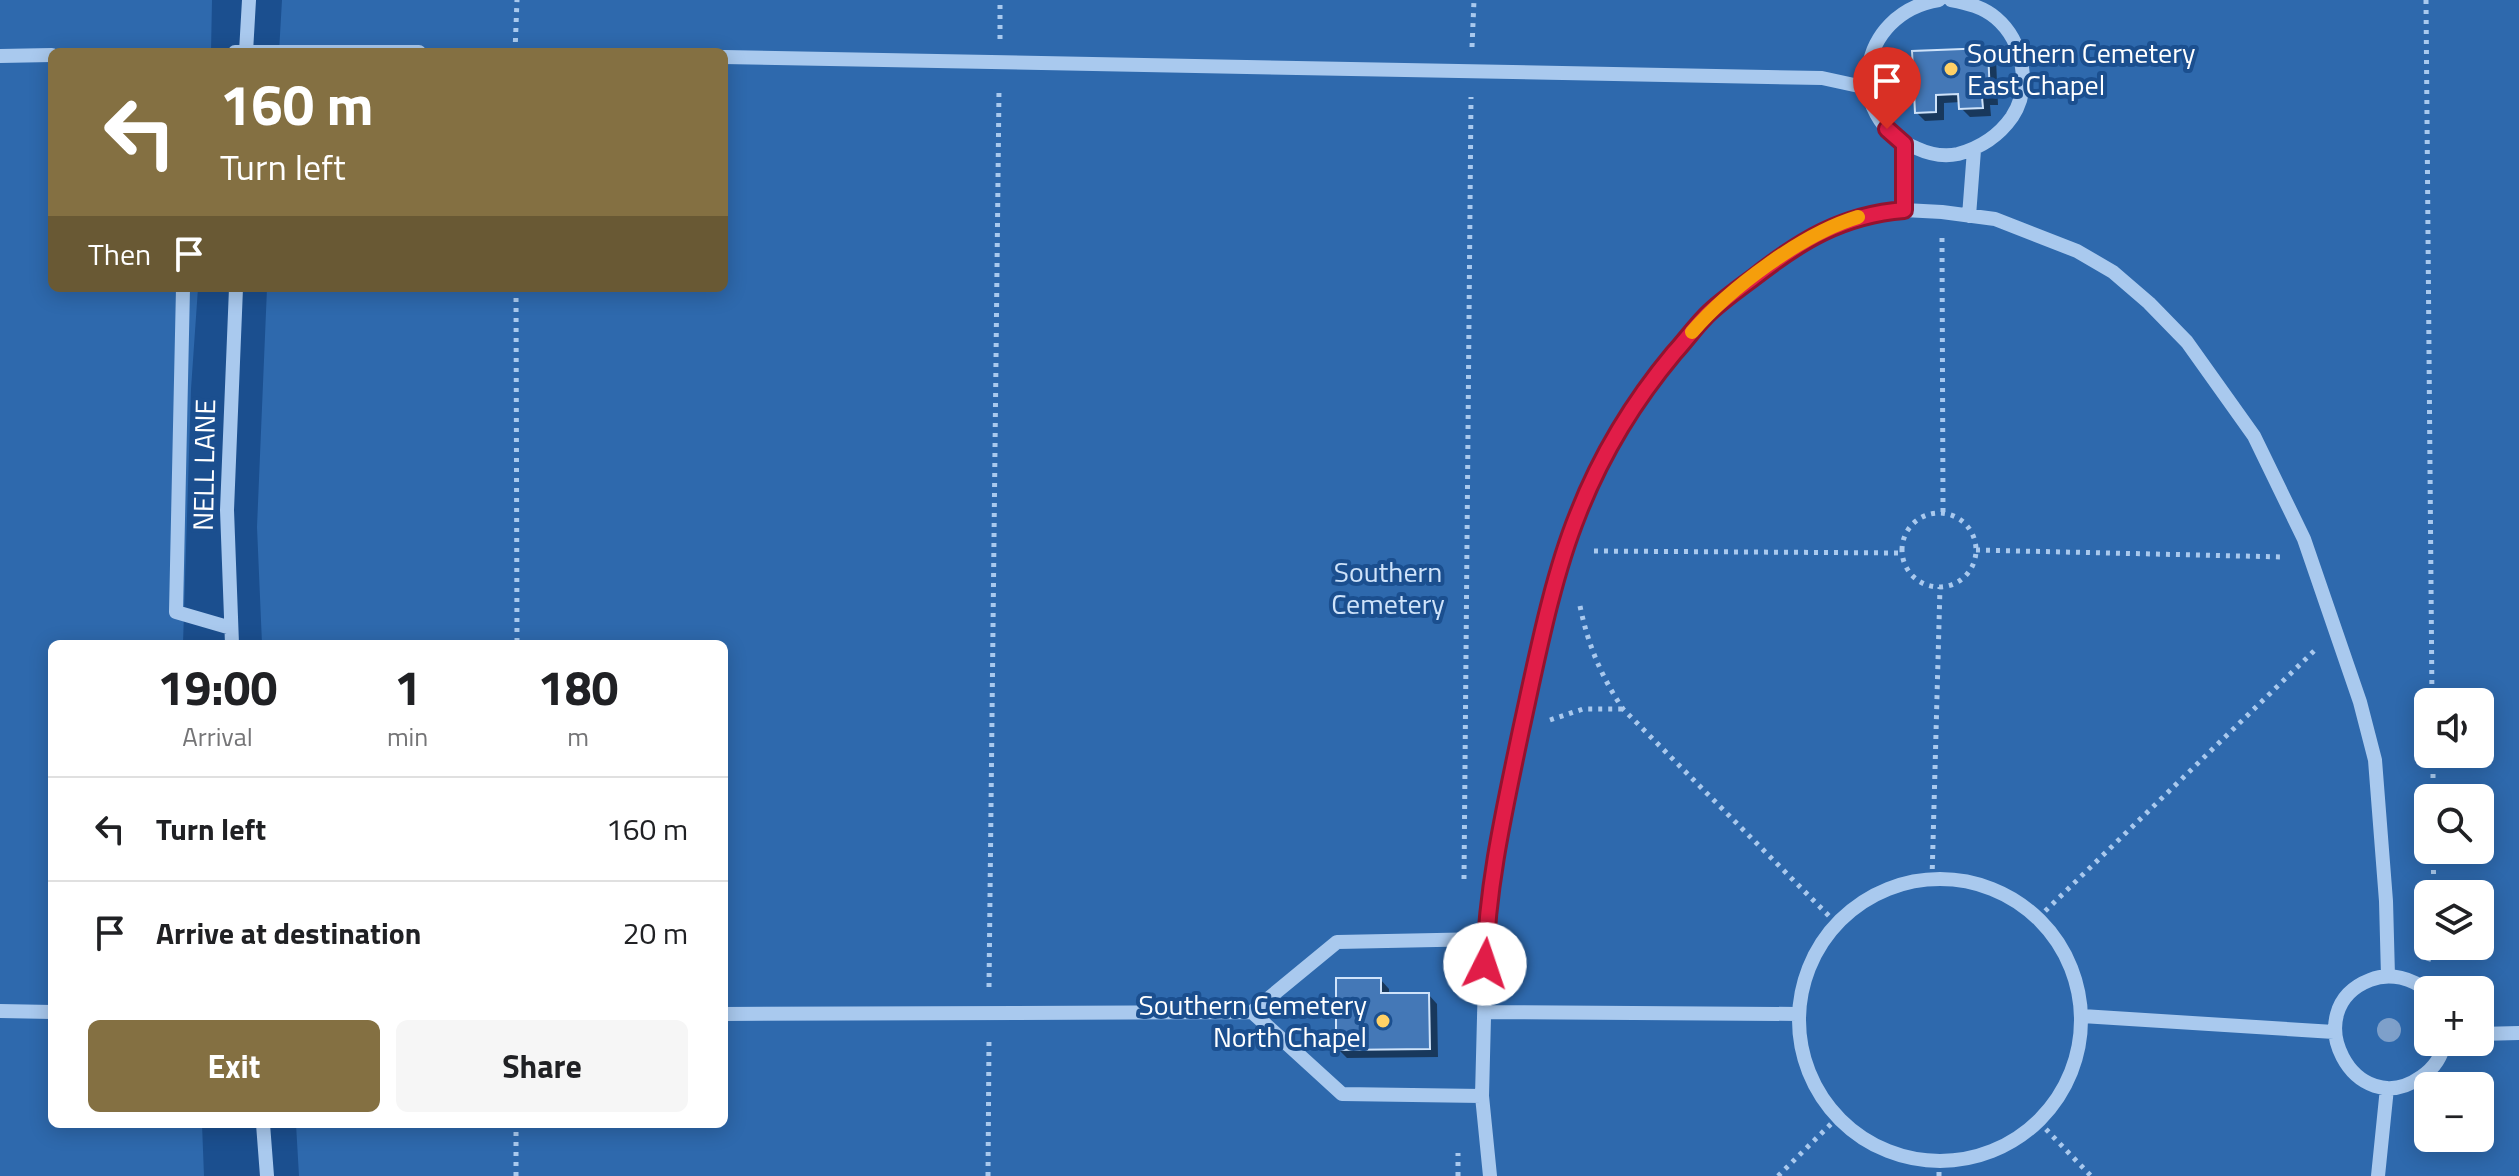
<!DOCTYPE html>
<html lang="en">
<head>
<meta charset="utf-8">
<style>
  body { margin:0; font-family:"Titillium Web",sans-serif; background:#f6f6f6; color:#202124; height:100vh; display:flex; flex-direction:column; font-size:30px; white-space:nowrap }
  * { box-sizing:border-box; margin:0 }
  p { font-size:26px; color:#757577 }
  .icon { flex:none; width:44px; height:44px; fill:none; stroke:currentColor; stroke-width:2; stroke-linecap:round; stroke-linejoin:round }
  .map { position:relative; flex:1; overflow:hidden }
  .details { position:absolute; left:48px; top:640px; width:680px; height:488px; display:flex; flex-direction:column; background:#fff; border-radius:12px; box-shadow:0 4px 20px #0003 }
  .details>* { flex:none }
  .top-card { position:absolute; left:48px; top:48px; width:680px; height:244px; border-radius:12px; box-shadow:0 4px 20px #0003; background:#847042; color:#fff; overflow:hidden }
  .tools { position:absolute; left:2414px; top:688px; display:grid; gap:16px }
  .tools a { display:grid; place-items:center; width:80px; height:80px; border-radius:12px; background:#fff; box-shadow:0 4px 20px #0003; font-size:40px }
  .pin { position:absolute; display:grid; place-items:center; width:68px; height:68px; color:#fff; margin:-82px -34px; border-radius:50% 50% 50% 0; rotate:-45deg; box-shadow:0 0 8px #0007 }
  .pin .icon { rotate:45deg }
  .me { position:absolute; width:88px; margin:-44px; rotate:4deg; stroke-linejoin:round; filter:drop-shadow(0 0 6px #0008) }
  .turn { display:flex; align-items:center; gap:28px; height:168px; padding:0 40px; font-size:36px }
  .turn .icon { width:104px; height:104px; stroke-width:2.5 }
  .turn b { display:block; font-size:56px; line-height:68px }
  .then { display:flex; align-items:center; height:76px; padding:0 40px; background:#0003; gap:16px; font-size:30px }
  .eta { display:flex; justify-content:space-evenly; align-items:center; height:136px; text-align:center }
  .eta b { font-size:48px; font-weight:700; line-height:56px }
  .action { display:flex; gap:16px; margin-top:auto; padding:16px 40px }
  .action a { flex:1; height:92px; border-radius:12px; background:#847042; color:#fff; font-size:32px; font-weight:700; line-height:92px; text-align:center }
  .action a+a { background:#f6f6f6; color:#202124 }
  ul { padding:0; list-style:none }
  li { display:flex; align-items:center; gap:24px; height:104px; padding:0 40px; border-top:2px solid #e0e0e0 }
  li div { flex:1 }
  li b { display:block; font-size:30px }
  li em { font-style:normal }
  .map>svg:first-child { display:block }
  .green { fill:#2e69ad; fill-rule:evenodd }
  .shadow { fill:#0007 }
  .building { fill:#4478b7; stroke:#cfe3fa; stroke-width:2 }
  .lines { fill:none; stroke-linecap:round; stroke-linejoin:round }
  .path { stroke:#a9c9ee; stroke-width:5; stroke-dasharray:4 6; stroke-linecap:butt }
  .minor { stroke:#a9c9ee; stroke-width:14 }
  .tree { fill:#7ea0ca }
  .route-casing { stroke:#92132f; stroke-width:20 }
  .route { stroke:#e11d48; stroke-width:14 }
  .slow { stroke:#f59e0b; stroke-width:14 }
  .poi-dot { fill:#ffd166; stroke:#1b4f8f; stroke-width:3 }
  .labels { text-anchor:middle; stroke-width:8; stroke-linejoin:round; paint-order:stroke }
  .poi-label { font-size:28px; fill:#fff; stroke:#1b4f8f; text-anchor:start }
  .street-label { font-size:28px; fill:#fff; stroke:#1b4f8f }
  .park-label { font-size:28px; fill:#cfe3fa; stroke:#1b4f8f }
</style>
</head>
<body>
<div class="map">
<svg width="2519" height="1176" viewBox="0 0 2519 1176">
  <rect width="100%" height="100%" fill="#1b4f8f"/>
  <path class="green" d="M0 0H212L211 52H52V288H198L191 389 183 644H52V1124H202L204 1176H0Z
    M282 0H2519V1176H299L296 1124H724V644H262L257 527 267 288H724V52H279ZM2428 702H2480V754H2428ZM2428 798H2480V850H2428ZM2428 894H2480V946H2428ZM2428 990H2480V1042H2428ZM2428 1086H2480V1138H2428Z"/>
  <path class="shadow" d="M1987 50 1996 59 1998 105H1990L1991 116 1970 117 1961 108V102L1944 103V120L1925 121 1916 112Z
    M1381 980 1389 989V995H1429L1437 1004 1438 1057 1347 1058 1338 1049Z"/>
  <path class="building" d="M1988 48 1990 97H1982L1983 108 1959 109 1958 94 1936 95V112L1915 113 1912 51Z
    M1336 978H1381V993H1429L1430 1049 1336 1050Z"/>
  <g class="lines">
    <path class="path" d="M2426 0 2432 702
      M1000 39V0
      M1472 47 1474 0
      M515 52 517 0
      M1942 238 1943 513
      M516 288 517 644
      M1902 550a37 37 0 1 1 74 0a37 37 0 1 1-74 0Z
      M1976 550 2285 557
      M1594 551 1901 553
      M1580 606C1588 645 1601 676 1623 709L1836 923
      M1550 720 1583 709H1622
      M2433 754V798
      M2433 850 2434 894
      M1464 879 1471 97
      M1932 879 1940 587
      M2038 918 2316 649
      M2428 961 2432 946
      M989 987 999 89
      M2039 1122 2091 1176
      M516 1176V1124
      M988 1176 989 1037
      M1458 1176V1153
      M1778 1176 1837 1118
      M1939 1176V1162"/>
    <path class="minor" d="M1939 0C1857 13 1841 118 1916 148 1929 154 1944 157 1958 154 1980 148 1998 137 2012 117 2032 87 2023 41 1996 18 1983 7 1967 3 1951 0
      M235 52H419
      M246 52 249 0
      M0 56 52 55
      M724 57 1822 78 1868 88
      M1904 210V144
      M1969 216 1974 150
      M183 288 176 612 231 628
      M232 644 227 510 236 288
      M1799 1020a141 141 0 1 1 282 0a141 141 0 1 1-282 0Z
      M2428 992C2413 978 2390 972 2370 980 2295 1009 2355 1124 2421 1077 2433 1069 2442 1057 2444 1042
      M0 1011 52 1012
      M1252 1012 1337 942 1486 939
      M1484 1012 1798 1014
      M724 1014 1252 1012 1342 1094 1482 1096
      M2082 1016 2334 1032
      M2480 1034 2519 1033
      M263 1124 267 1176
      M1490 1176 1482 1096 1486 939 1500 827 1532 682 1561 566 1578 514 1621 425 1658 372 1709 312 1813 235 1876 212 1904 210 1942 212 1995 219 2077 251 2113 272 2149 303 2187 342 2254 436 2304 539 2360 702 2375 760 2386 901 2388 976
      M2378 1176 2387 1088"/>
  </g>
  <circle class="tree" cx="2389" cy="1030" r="12"/>
  <g class="lines">
    <g class="route-casing">
      <path id="route" d="M1485 964C1487 885 1505 807 1521 730 1536 662 1552 578 1578 514 1601 455 1634 401 1674 353 1686 340 1697 324 1710 312 1723 300 1738 289 1753 278 1800 241 1842 215 1904 210V144L1887 129"/>
    </g>
    <use href="#route" class="route"/>
    <path class="slow" d="M1692 332C1730 288 1802 234 1858 217"/>
  </g>
  <g class="poi-dot">
    <circle cx="1951" cy="69" r="8"/>
    <circle cx="1383" cy="1021" r="8"/>
  </g>
  <g class="labels">
    <g class="poi-label">
      <text x="1967" y="63">Southern Cemetery<tspan x="1967" dy="32">East Chapel</tspan></text>
      <text x="1367" y="1015" text-anchor="end">Southern Cemetery<tspan x="1367" dy="32">North Chapel</tspan></text>
    </g>
    <g class="street-label">
      <text transform="translate(204 465) rotate(-89)" y="10">NELL LANE</text>
    </g>
    <g class="park-label">
      <text x="1388" y="582">Southern<tspan x="1388" dy="32">Cemetery</tspan></text>
    </g>
  </g>
</svg>
<div class="tools">
<a><svg class="icon" aria-label="sound" viewBox="0 0 24 24"><path d="M4 9h4l5-4v14l-5-4H4zM17 9q2 3 0 6"/></svg></a>
<a><svg class="icon" aria-label="search" viewBox="0 0 24 24"><circle cx="10" cy="10" r="6"/><path d="M15 15l6 6"/></svg></a>
<a><svg class="icon" aria-label="layers" viewBox="0 0 24 24"><path d="M12 4l9 5-9 5-9-5zM3 14l9 5 9-5"/></svg></a>
<a>+</a>
<a>−</a>
</div>
<div class="pin" style="left:1887px;top:129px;background:#d93025"><svg class="icon" aria-label="arrive" viewBox="0 0 24 24"><path d="M6 21V4h12l-3 4 3 4H6"/></svg></div>
<svg class="me" style="left:1485px;top:964px" viewBox="-20 -20 40 40"><circle r="19" fill="#fff"/><path d="M0-13L10 11 0 6-10 11z" fill="#e11d48"/></svg>
<div class="top-card">
<div class="turn"><svg class="icon" aria-label="left" viewBox="0 0 24 24"><path d="M17 20v-9H6M10 6l-5 5 5 5"/></svg><div><b>160 m</b>Turn left</div></div>
<div class="then">Then<svg class="icon" aria-label="arrive" viewBox="0 0 24 24"><path d="M6 21V4h12l-3 4 3 4H6"/></svg></div>
</div>
<section class="details">
<div class="eta">
<div><b>19:00</b><p>Arrival</p></div>
<div><b>1</b><p>min</p></div>
<div><b>180</b><p>m</p></div>
</div>
<ul>
<li><svg class="icon" aria-label="left" viewBox="0 0 24 24"><path d="M17 20v-9H6M10 6l-5 5 5 5"/></svg><div><b>Turn left</b></div><em>160 m</em></li>
<li><svg class="icon" aria-label="arrive" viewBox="0 0 24 24"><path d="M6 21V4h12l-3 4 3 4H6"/></svg><div><b>Arrive at destination</b></div><em>20 m</em></li>
</ul>
<div class="action"><a>Exit</a><a>Share</a></div>
</section>
</div>
</body>
</html>
